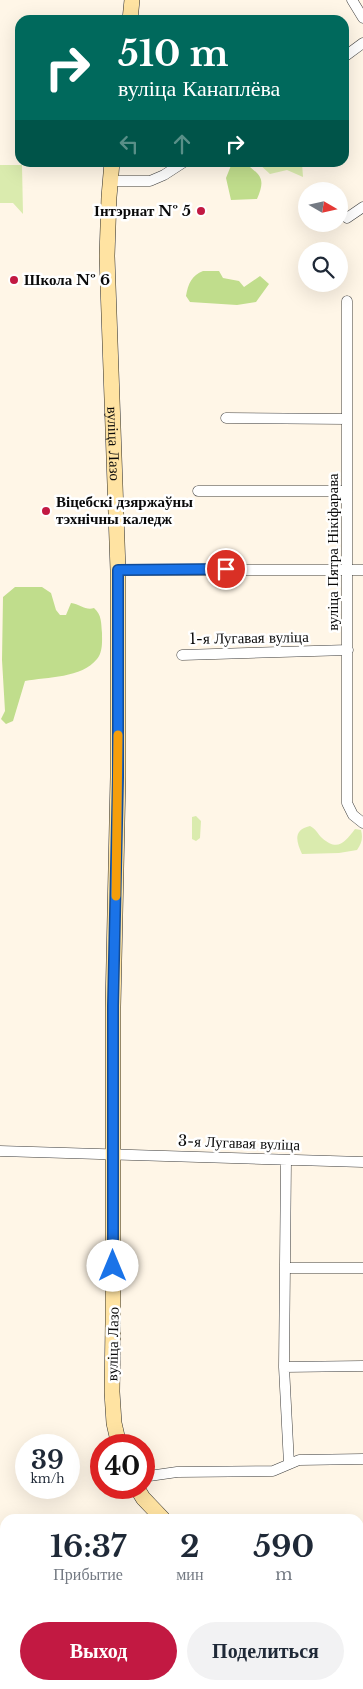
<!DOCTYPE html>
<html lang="ru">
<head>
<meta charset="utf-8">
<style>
  body { margin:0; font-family:"Libre Baskerville",serif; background:#f2f2f3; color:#1f2937; height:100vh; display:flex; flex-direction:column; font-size:19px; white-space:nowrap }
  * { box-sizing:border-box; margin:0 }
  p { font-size:16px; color:#747a83 }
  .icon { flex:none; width:28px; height:28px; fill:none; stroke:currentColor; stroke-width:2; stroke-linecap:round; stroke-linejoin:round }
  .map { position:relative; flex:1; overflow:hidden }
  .drawer { position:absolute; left:0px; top:1514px; width:364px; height:176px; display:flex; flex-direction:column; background:#fff; border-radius:15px 15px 0 0; box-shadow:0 5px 20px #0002 }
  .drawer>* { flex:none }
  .top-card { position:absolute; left:15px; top:15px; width:334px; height:152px; border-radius:15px; box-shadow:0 5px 20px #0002; background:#00695c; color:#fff; overflow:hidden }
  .needle { width:32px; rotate:99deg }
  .controls { position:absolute; left:298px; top:182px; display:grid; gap:10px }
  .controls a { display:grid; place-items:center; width:50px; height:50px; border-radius:50%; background:#fff; box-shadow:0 5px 20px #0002; font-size:25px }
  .speed { position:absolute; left:15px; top:1434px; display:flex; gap:10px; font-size:25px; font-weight:700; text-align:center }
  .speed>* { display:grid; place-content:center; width:65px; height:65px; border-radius:50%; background:#fff; box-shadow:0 5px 20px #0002; line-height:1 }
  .speed small { font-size:12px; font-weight:400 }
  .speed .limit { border:8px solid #d22; background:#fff; color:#111 }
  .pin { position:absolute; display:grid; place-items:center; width:42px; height:42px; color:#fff; margin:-21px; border:2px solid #fff; border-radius:50%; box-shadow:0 1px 5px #0007 }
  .me { position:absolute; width:55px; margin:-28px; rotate:0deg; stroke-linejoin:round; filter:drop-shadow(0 0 4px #0008) }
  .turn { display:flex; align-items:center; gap:18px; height:105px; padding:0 20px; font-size:22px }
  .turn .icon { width:65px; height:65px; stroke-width:2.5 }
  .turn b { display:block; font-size:35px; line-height:42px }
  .lanes { display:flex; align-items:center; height:48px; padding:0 20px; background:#0003; justify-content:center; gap:25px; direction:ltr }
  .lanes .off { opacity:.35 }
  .eta { display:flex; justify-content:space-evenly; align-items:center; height:85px; text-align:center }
  .eta b { font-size:30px; font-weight:700; line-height:35px }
  .action { display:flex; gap:10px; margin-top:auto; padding:10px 20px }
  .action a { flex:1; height:58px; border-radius:30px; background:#c21942; color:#fff; font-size:20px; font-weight:700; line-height:58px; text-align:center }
  .action a+a { background:#f2f2f3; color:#1f2937 }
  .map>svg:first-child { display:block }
  .green { fill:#daebae }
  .forest { fill:#c0dd8c }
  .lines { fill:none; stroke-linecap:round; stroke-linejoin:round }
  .street-casing { stroke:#3d3d3d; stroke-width:11 }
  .secondary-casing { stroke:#2c2c2c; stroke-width:16 }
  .street { stroke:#fff; stroke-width:10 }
  .secondary { stroke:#ffe3a2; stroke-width:15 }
  .route-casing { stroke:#114b97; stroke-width:12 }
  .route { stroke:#1a73e8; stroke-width:9 }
  .slow { stroke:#f59e0b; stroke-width:9 }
  .poi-dot { fill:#c21942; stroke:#fff; stroke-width:2 }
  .labels { text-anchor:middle; stroke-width:5; stroke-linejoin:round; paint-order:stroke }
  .poi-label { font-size:15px; font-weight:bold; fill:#0a0a0a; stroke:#fff; text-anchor:start }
  .street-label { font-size:15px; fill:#0a0a0a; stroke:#fff }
</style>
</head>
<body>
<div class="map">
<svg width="363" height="1689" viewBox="0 0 363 1689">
  <rect width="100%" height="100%" fill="#fff6e7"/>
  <path class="green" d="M258 163H302L303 177 287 170 270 174Z
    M0 165H22L23 214 13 203H0Z
    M196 816 201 821 200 838 196 841 192 839V817Z
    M310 826C316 829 317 833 322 838 338 852 345 842 355 829L361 830C363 838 362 843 357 850L339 853 302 854C296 841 293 830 310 826Z"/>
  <path class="forest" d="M232 163H245C261 176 266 178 257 199L231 200 226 178Z
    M203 271H219L223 278 239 281 244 287 260 276 269 284 256 302 237 305 190 302 186 296C188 284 192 275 203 271Z
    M15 587H42L51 593 56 610 60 615H66L71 603C80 604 86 611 94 608 102 615 101 623 102 633 102 641 103 652 97 659 82 678 47 677 25 681L13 721 6 724 1 719 5 711 2 660 3 597Z"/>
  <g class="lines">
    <g class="street-casing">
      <path id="street" d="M352 0 363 18
        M344 57 363 43
        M110 181H150L164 175 184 162
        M347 218 363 207
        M347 301V803L353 815 363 823
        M226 418 347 419
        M198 491H347
        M118 570H363
        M182 655 348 650
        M0 1151 363 1162
        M286 1160 284 1367 289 1464
        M285 1268H363
        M284 1367 363 1366
        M144 1479 149 1476 177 1472 273 1471 299 1460 363 1459"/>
    </g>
    <g class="secondary-casing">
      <g id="secondary">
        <path d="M130 20 132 0"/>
        <path id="s1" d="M112 162 109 197 107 256 118 570V777L113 1007V1323L112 1392 114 1423 119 1445"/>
        <path d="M137 1488 143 1498 163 1519"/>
        <path d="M340 1685 344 1689"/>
      </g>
    </g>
    <use href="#street" class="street"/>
    <use href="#secondary" class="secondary"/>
  </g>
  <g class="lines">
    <g class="route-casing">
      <path id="route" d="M113 1266V1006L118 777V570L226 569"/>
    </g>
    <use href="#route" class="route"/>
    <path class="slow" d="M116 896 118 735"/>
  </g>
  <g class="poi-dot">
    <circle cx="201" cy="211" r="5"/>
    <circle cx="14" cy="280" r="5"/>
    <circle cx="46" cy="511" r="5"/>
  </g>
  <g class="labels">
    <g class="poi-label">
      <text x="191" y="216" text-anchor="end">Інтэрнат № 5</text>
      <text x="24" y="285">Школа № 6</text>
      <text x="56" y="507">Віцебскі дзяржаўны<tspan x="56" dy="17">тэхнічны каледж</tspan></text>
    </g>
    <g class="street-label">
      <text dy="5" stroke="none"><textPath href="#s1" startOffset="282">вуліца Лазо</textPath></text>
      <text transform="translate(333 552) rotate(-90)" y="5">вуліца Пятра Нікіфарава</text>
      <text transform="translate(249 638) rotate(-1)" y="5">1-я Лугавая вуліца</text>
      <text transform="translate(239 1143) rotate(2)" y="5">3-я Лугавая вуліца</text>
      <text transform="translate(113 1344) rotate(-89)" y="5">вуліца Лазо</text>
    </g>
  </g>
</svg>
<div class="controls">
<a><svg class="needle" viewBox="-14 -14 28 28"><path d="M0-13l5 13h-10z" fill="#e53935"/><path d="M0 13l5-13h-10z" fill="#747a83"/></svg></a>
<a><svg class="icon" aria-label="search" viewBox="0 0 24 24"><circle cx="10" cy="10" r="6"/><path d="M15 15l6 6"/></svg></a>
</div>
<div class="speed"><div>39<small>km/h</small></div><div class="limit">40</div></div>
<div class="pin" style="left:226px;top:569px;background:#d93025"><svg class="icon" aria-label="arrive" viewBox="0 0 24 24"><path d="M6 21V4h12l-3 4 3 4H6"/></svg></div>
<svg class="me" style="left:113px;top:1266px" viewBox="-20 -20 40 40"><circle r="19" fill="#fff"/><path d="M0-13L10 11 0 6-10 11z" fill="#1a73e8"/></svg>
<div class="top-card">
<div class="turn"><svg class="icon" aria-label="right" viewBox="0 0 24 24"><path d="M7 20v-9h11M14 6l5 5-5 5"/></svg><div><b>510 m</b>вуліца Канаплёва</div></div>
<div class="lanes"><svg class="icon off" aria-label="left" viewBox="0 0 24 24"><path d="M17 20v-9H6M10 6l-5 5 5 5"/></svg><svg class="icon off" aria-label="ahead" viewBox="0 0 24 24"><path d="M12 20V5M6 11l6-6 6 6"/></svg><svg class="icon" aria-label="right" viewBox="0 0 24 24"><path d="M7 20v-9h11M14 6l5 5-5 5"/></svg></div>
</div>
<section class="drawer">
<div class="eta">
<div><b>16:37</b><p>Прибытие</p></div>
<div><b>2</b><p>мин</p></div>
<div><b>590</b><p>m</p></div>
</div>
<div class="action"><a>Выход</a><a>Поделиться</a></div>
</section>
</div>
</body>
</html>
